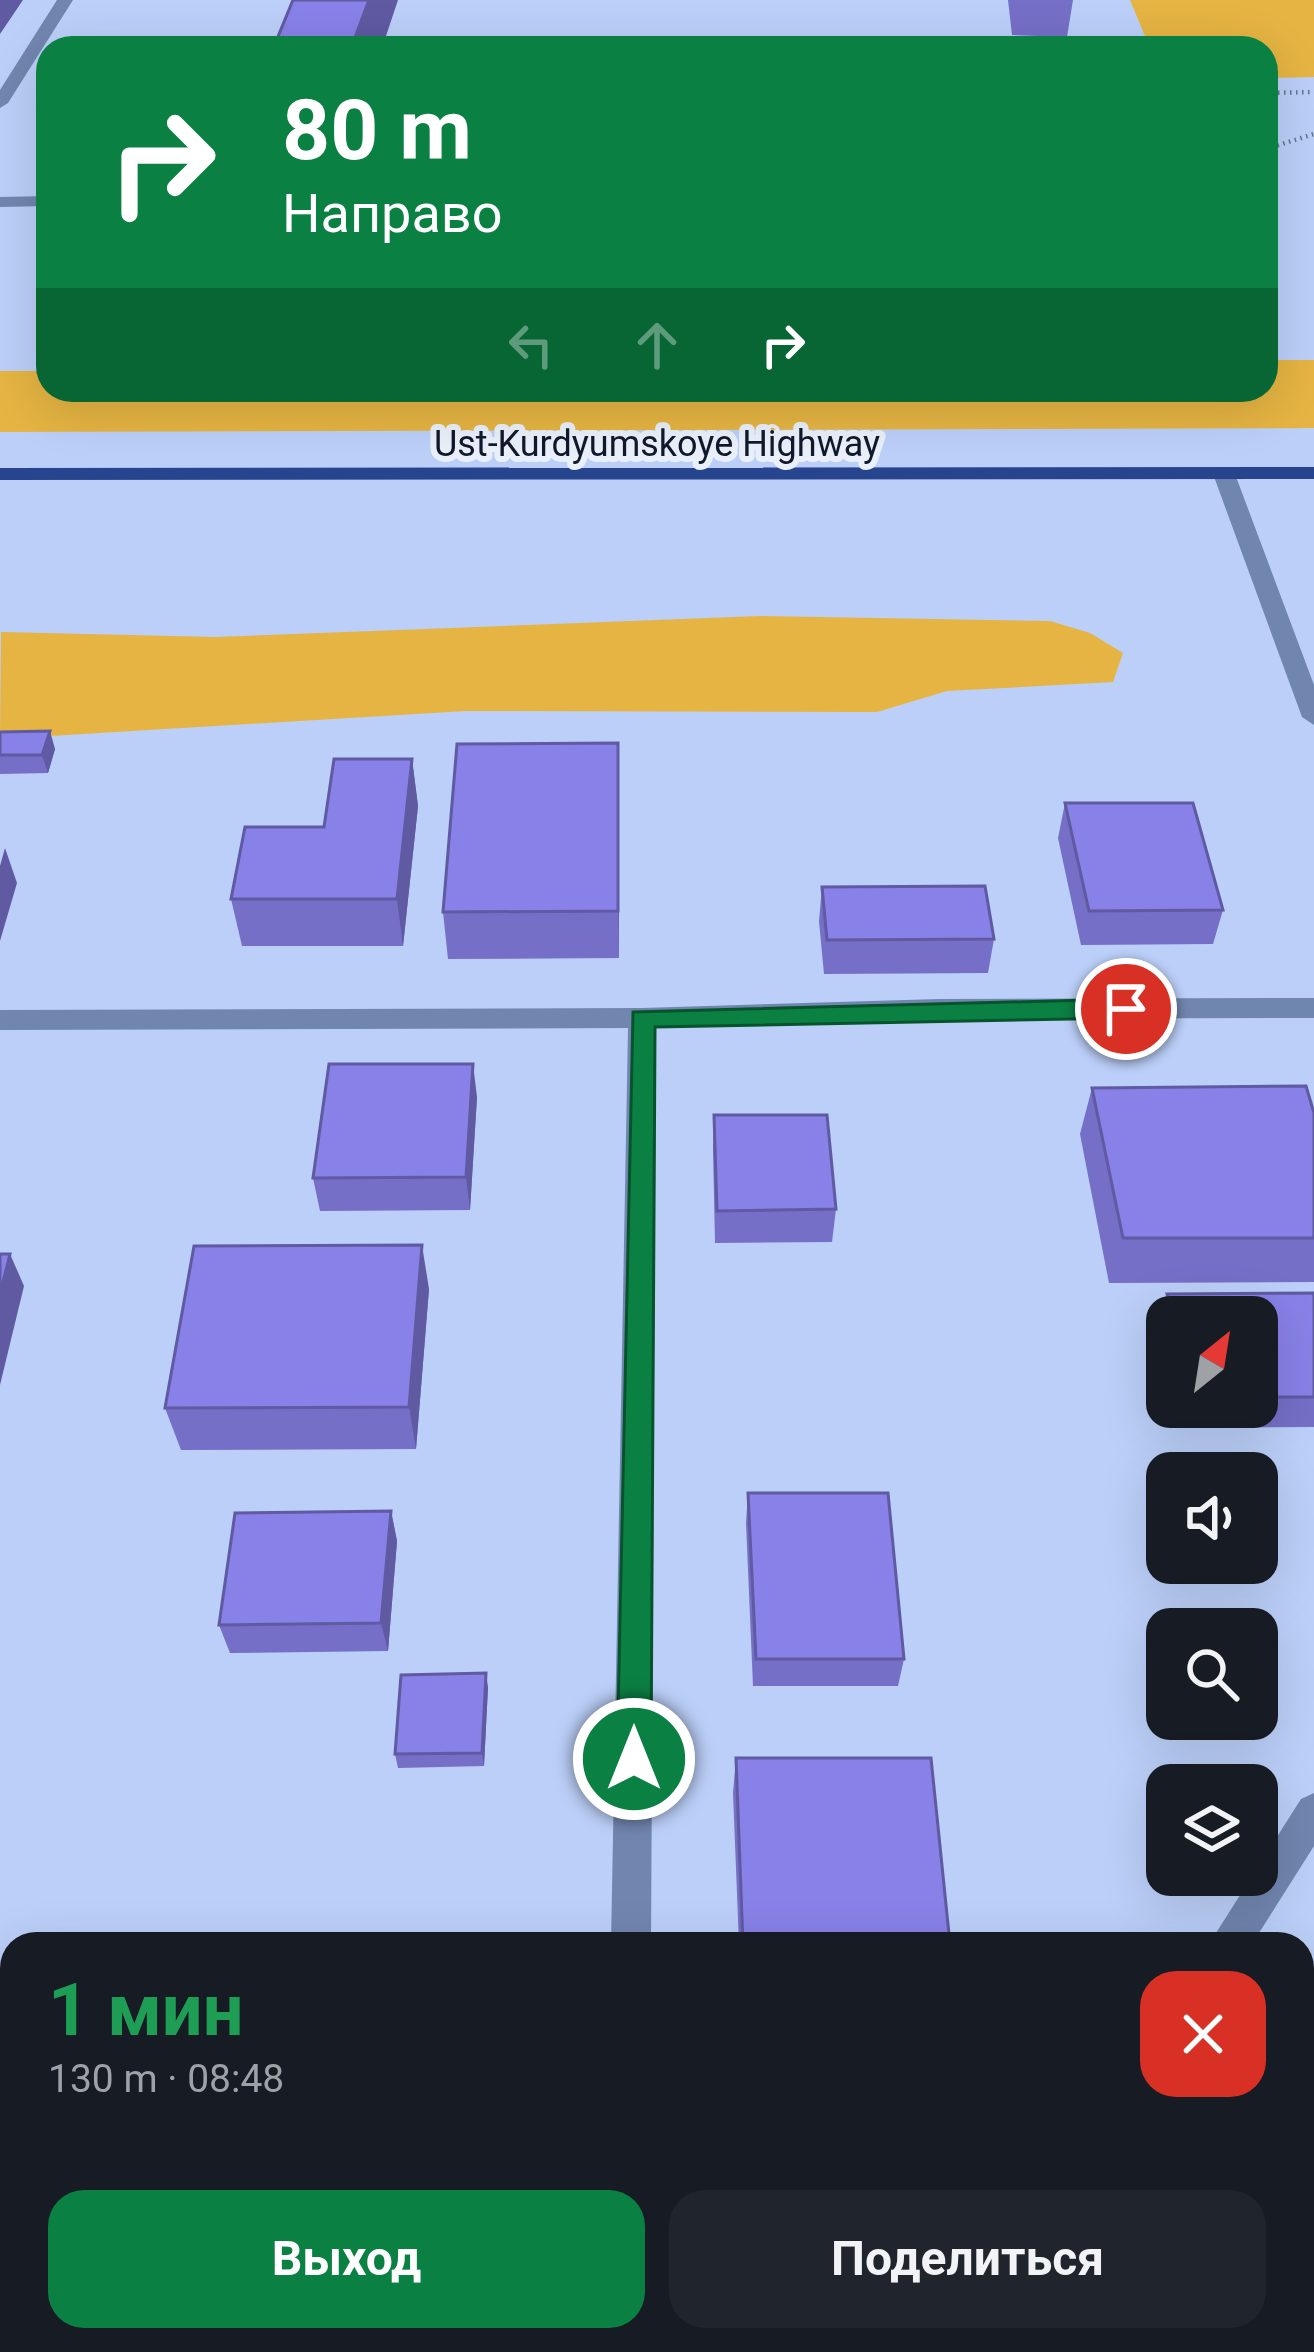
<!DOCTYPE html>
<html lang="ru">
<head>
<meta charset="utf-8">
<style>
  body { margin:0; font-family:Roboto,sans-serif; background:#20242c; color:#f1f3f6; height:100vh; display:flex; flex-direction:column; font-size:45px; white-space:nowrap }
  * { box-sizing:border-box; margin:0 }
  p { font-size:39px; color:#9ea1a6 }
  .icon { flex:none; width:66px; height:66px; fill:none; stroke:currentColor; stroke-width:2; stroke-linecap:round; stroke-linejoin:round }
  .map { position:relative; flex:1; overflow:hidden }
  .sheet { position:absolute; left:0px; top:1932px; width:1314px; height:420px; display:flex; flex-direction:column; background:#171b24; border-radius:36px 36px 0 0; box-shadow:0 12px 48px #0002 }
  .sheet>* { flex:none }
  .guide { position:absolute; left:36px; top:36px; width:1242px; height:366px; border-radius:36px; box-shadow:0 12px 48px #0002; background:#0b8043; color:#fff; overflow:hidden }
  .needle { width:78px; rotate:30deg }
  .controls { position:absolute; left:1146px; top:1296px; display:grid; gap:24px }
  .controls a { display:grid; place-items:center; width:132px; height:132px; border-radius:24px; background:#171b24; box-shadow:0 12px 48px #0002; font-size:60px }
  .pin { position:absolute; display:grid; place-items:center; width:102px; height:102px; color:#fff; margin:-51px; border:6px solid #fff; border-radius:50%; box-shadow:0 3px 12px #0007 }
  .me { position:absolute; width:132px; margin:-66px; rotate:0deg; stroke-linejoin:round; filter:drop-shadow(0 0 9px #0008) }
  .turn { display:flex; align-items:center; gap:42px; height:252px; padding:0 48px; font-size:54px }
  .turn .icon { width:156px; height:156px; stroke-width:2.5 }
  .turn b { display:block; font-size:84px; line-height:102px }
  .lanes { display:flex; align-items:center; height:114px; padding:0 48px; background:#0003; justify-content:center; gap:60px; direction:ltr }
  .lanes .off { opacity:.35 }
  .round { display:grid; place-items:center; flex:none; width:126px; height:126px; border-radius:36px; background:#20242c }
  .summary { display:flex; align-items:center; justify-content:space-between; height:204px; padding:0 48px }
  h1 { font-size:72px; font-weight:700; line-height:90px; color:#1e9e55 }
  .primary-button { display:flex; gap:24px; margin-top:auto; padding:24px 48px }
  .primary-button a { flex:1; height:138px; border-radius:36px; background:#0b8043; color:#fff; font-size:48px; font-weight:700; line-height:138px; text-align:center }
  .primary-button a+a { background:#20242c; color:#f1f3f6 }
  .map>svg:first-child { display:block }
  .green { fill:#e5b442 }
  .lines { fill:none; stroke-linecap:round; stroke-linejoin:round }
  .path { stroke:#63718e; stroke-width:4.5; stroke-dasharray:1.5 4.5; stroke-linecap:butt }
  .lane { fill:#7186af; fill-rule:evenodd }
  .street { fill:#7186af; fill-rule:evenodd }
  .primary { fill:#26458e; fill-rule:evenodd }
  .wall { fill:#756fc7 }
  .shaded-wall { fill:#5f5aa2 }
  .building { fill:#8881e7; stroke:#5f5aa2; stroke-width:3 }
  .route { fill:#0b8043; stroke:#07532c; stroke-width:3 }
  .labels { text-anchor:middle; stroke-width:12; stroke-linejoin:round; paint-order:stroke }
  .far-street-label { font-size:36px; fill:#111a2c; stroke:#eaf0fa }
</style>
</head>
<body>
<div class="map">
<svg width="1314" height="2352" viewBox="0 0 1314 2352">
  <rect width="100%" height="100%" fill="#bbcff8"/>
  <path class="green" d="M1130 0H1314V77L1266 78V48H1150Z
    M1266 360H1314V428L0 432V371H48V390H1266Z
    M760 616 1050 621 1090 633 1123 653 1113 682 947 691 877 712 466 711 0 739 1 632 216 637Z"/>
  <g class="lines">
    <path class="path" d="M1266 93 1314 92
      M1266 149 1314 134"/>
    <path class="lane" d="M57 0H73L8 103 0 108V90Z
      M48 196V206L0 207V197Z
      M1314 998V1018L939 1019 642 1028 628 1018 642 1008 939 999Z"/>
    <path class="street" d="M1224 468 1235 474 1314 685V725L1302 717 1213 474Z
      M642 1008 656 1018 651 1944H611L628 1028 0 1030V1010Z
      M1314 1793V1846L1252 1944H1209L1301 1799Z
      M0 2297H12V2341H0Z"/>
    <path class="primary" d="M1314 467V479L0 480V468Z"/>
  </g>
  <path class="wall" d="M293 0 382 48H278L277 39Z
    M1008 0H1073L1067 37 1012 35Z
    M0 732 55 749 48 773 0 774Z
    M618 743 619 958 448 959 443 912Z
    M412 759 418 806 403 946H242L231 899Z
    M1065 803 1223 910 1213 944 1081 945 1058 838Z
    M822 887 994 939 988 973 824 974 819 921Z
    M1092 1088 1314 1113V1282L1109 1283 1080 1134Z
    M477 1097 470 1210 320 1211 313 1178Z
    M714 1115 836 1209 832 1242 715 1243 713 1149Z
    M429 1289 416 1449 181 1450 165 1408Z
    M1314 1293V1427L1177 1428 1172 1407H1257V1317H1167V1381L1155 1326 1167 1294Z
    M748 1493 904 1659 898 1686H753L746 1523Z
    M391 1511 397 1541 388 1651 230 1653 219 1625Z
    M488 1687 484 1766 398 1768 395 1754Z
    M736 1758 950 1944H739L733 1793Z
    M1314 2025V2204L1302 2194V2040Z
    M1088 2340H1203L1217 2352H1081Z"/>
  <path class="shaded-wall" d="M0 0H23L0 34Z
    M369 0H398L382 48H355L354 40Z
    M50 731 55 749 48 773 42 755Z
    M618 743 619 790V958L618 911Z
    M412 759 418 806 403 946 397 899Z
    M5 848 17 883 0 941V866Z
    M473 1064 477 1097 470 1210 466 1177Z
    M422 1245 429 1289 416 1449 409 1407Z
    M10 1254 24 1286 0 1385V1294Z
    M391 1511 397 1541 388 1651 381 1623Z
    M486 1673 488 1687 484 1766 482 1753Z"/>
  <path class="building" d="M293 0H369L354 40 277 39Z
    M50 731 42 755H0V732Z
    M618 743V911L443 912 457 744Z
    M334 759H412L397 899H231L245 827H324Z
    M1065 803H1193L1223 910 1089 911Z
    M985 886 994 939 827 940 822 887Z
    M329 1064H473L466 1177 313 1178Z
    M1306 1086 1314 1113V1238H1123L1092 1088Z
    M714 1115H827L836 1209 717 1211Z
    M422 1245 409 1407 165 1408 194 1246Z
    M0 1254H10L0 1294Z
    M1314 1293V1397H1257V1317H1172L1167 1294Z
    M748 1493H888L904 1659H756Z
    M391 1511 381 1623 219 1625 235 1513Z
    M486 1673 482 1753 395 1754 401 1675Z
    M736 1758H931L950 1944H743Z
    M1314 2031V2171L1302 2162V2050Z
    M1097 2340H1203L1217 2352H1090Z"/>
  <path class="route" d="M1126 999 1139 1009 1126 1018 655 1027 651 1759 646 1771 634 1775 622 1771 617 1759 633 1012Z"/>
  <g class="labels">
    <g class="far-street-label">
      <text x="657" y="456">Ust-Kurdyumskoye Highway</text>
    </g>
  </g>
</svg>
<div class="controls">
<a><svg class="needle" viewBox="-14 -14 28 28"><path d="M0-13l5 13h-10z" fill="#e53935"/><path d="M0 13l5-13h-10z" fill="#9ea1a6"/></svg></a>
<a><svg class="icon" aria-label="sound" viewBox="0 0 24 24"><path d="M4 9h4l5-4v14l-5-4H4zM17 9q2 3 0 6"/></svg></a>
<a><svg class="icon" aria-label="search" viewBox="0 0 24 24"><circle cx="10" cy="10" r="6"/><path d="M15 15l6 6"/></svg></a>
<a><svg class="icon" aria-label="layers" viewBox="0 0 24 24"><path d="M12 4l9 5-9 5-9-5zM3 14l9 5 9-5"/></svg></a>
</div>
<div class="pin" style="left:1126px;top:1009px;background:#d93025"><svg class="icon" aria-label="arrive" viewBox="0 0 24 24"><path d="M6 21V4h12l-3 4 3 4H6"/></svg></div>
<svg class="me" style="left:634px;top:1759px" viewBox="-20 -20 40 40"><circle r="17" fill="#0b8043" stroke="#fff" stroke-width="3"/><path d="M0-11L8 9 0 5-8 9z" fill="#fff"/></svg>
<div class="guide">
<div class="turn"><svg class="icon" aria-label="right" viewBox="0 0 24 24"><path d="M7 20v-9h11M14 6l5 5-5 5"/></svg><div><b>80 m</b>Направо</div></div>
<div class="lanes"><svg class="icon off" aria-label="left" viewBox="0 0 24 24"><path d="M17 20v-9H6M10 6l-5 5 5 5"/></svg><svg class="icon off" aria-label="ahead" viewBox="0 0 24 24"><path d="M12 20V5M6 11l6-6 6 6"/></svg><svg class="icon" aria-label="right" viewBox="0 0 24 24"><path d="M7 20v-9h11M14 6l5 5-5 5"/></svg></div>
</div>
<section class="sheet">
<div class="summary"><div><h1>1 мин</h1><p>130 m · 08:48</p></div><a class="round" style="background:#d93025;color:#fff"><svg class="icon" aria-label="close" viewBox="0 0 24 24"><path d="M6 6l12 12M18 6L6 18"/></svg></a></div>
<div class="primary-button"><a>Выход</a><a>Поделиться</a></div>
</section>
</div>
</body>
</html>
